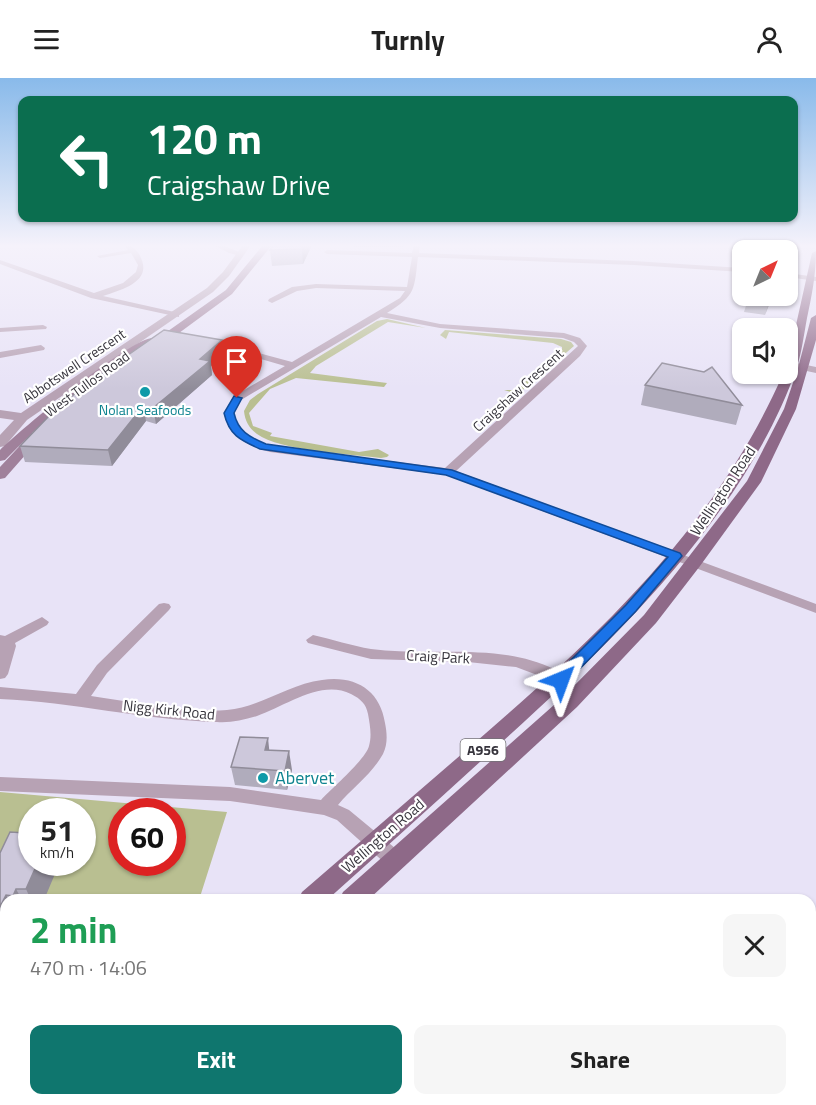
<!DOCTYPE html>
<html lang="en">
<head>
<meta charset="utf-8">
<style>
  body { margin:0; font-family:"Titillium Web",sans-serif; background:#f6f6f6; color:#222; height:100vh; display:flex; flex-direction:column; font-size:22px; white-space:nowrap }
  * { box-sizing:border-box; margin:0 }
  p { font-size:20px; color:#767676 }
  .icon { flex:none; width:33px; height:33px; fill:none; stroke:currentColor; stroke-width:2; stroke-linecap:round; stroke-linejoin:round }
  .map { position:relative; flex:1; overflow:hidden }
  .drawer { position:absolute; left:0px; top:816px; width:816px; height:212px; display:flex; flex-direction:column; background:#fff; border-radius:18px 18px 0 0; box-shadow:0 2px 4px #0004 }
  .drawer>* { flex:none }
  .hud { position:absolute; left:18px; top:18px; width:780px; height:126px; border-radius:12px; box-shadow:0 2px 4px #0004; background:#0b6e4f; color:#fff; overflow:hidden }
  .needle { width:39px; rotate:43deg }
  .tools { position:absolute; left:732px; top:162px; display:grid; gap:12px }
  .tools a { display:grid; place-items:center; width:66px; height:66px; border-radius:12px; background:#fff; box-shadow:0 2px 4px #0004; font-size:30px }
  .speed { position:absolute; left:18px; top:720px; display:flex; gap:12px; font-size:30px; font-weight:700; text-align:center }
  .speed>* { display:grid; place-content:center; width:78px; height:78px; border-radius:50%; background:#fff; box-shadow:0 2px 4px #0004; line-height:1 }
  .speed small { font-size:15px; font-weight:400 }
  .speed .limit { border:9px solid #d22; background:#fff; color:#111 }
  .pin { position:absolute; display:grid; place-items:center; width:51px; height:51px; color:#fff; margin:-62px -26px; border-radius:50% 50% 50% 0; rotate:-45deg; box-shadow:0 0 6px #0007 }
  .pin .icon { rotate:45deg }
  .me { position:absolute; width:66px; margin:-33px; rotate:44deg; stroke-linejoin:round; filter:drop-shadow(0 0 4px #0008) }
  .turn { display:flex; align-items:center; gap:21px; height:126px; padding:0 30px; font-size:27px }
  .turn .icon { width:78px; height:78px; stroke-width:2.5 }
  .turn b { display:block; font-size:42px; line-height:51px }
  .round { display:grid; place-items:center; flex:none; width:63px; height:63px; border-radius:12px; background:#f6f6f6 }
  .overview { display:flex; align-items:center; justify-content:space-between; height:102px; padding:0 30px }
  h1 { font-size:36px; font-weight:700; line-height:45px; color:#1e9e55 }
  .button { display:flex; gap:12px; margin-top:auto; padding:12px 30px }
  .button a { flex:1; height:69px; border-radius:12px; background:#0f766e; color:#fff; font-size:24px; font-weight:700; line-height:69px; text-align:center }
  .button a+a { background:#f6f6f6; color:#222 }
  header { display:flex; justify-content:space-between; align-items:center; height:78px; padding:0 30px; background:#fff; font-size:27px; font-weight:700 }
  .map>svg:first-child { display:block }
  .green { fill:#b9bf91; fill-rule:evenodd }
  .lines { fill:none; stroke-linecap:round; stroke-linejoin:round }
  .minor { fill:#b7a2b4; fill-rule:evenodd }
  .tertiary { fill:#b7a2b4; fill-rule:evenodd }
  .secondary { fill:#a0819b; fill-rule:evenodd }
  .primary { fill:#8e6988; fill-rule:evenodd }
  .wall { fill:#b0acbc }
  .shaded-wall { fill:#908c99 }
  .building { fill:#cdc8db; stroke:#908c99; stroke-width:1.5 }
  .route { fill:#1a73e8; stroke:#114b97; stroke-width:1.5 }
  .culture-dot { fill:#0f9aa8; stroke:#fff; stroke-width:2 }
  .labels { text-anchor:middle; stroke-width:4.5; stroke-linejoin:round; paint-order:stroke }
  .far-street-label { font-size:14px; fill:#37353d; stroke:#fff }
  .far-culture-label { font-size:14px; fill:#0d838f; stroke:#fff }
  .shield { fill:#fff; stroke:#737277; stroke-width:1.5 }
  .shield-label { font-size:14px; font-weight:bold; fill:#37353d }
  .street-label { font-size:15px; fill:#37353d; stroke:#fff }
  .near-culture-label { font-size:18px; fill:#0d838f; stroke:#fff; text-anchor:start }
</style>
</head>
<body>
<header><svg class="icon" aria-label="menu" viewBox="0 0 24 24"><path d="M4 6h16M4 12h16M4 18h16"/></svg>Turnly<svg class="icon" aria-label="person" viewBox="0 0 24 24"><circle cx="12" cy="8" r="4"/><path d="M4 21q1-7 8-7t8 7"/></svg></header>
<div class="map">
<svg width="816" height="1027" viewBox="0 0 816 1027">
  <rect width="100%" height="100%" fill="#e8e3f7"/>
  <path class="green" d="M387 241 426 250 388 244 316 288 310 295 387 305 384 309 296 300 270 311 249 335 253 348 272 355 270 358 359 374 378 371 389 377 387 379 381 380C350 376 280 373 257 356 249 350 245 343 244 333L250 322 258 316 377 243Z
    M445 252 561 261 571 264 574 268 518 316 504 312H516L562 272V269L553 265 449 254 446 261 440 257Z
    M0 714 227 734 199 822H6V1022H27L19 1027H0ZM32 734H82V784H32ZM122 734H172V784H122Z"/>
  <g class="lines">
    <path class="minor" d="M124 167C131 167 135 170 139 176 155 203 123 211 103 218L179 235V239L91 220 0 186V182L94 215 123 205 136 194 138 187 131 175 100 180 97 178 128 172Z
      M213 167H222L244 176 241 178 229 175Z
      M414 167H420L419 175 634 183 742 190V194L634 187 418 179C414 212 416 217 387 235L440 246 564 255 580 260 587 268 580 278 456 393 816 526V535L446 397 270 374C248 368 229 359 224 335L234 318 285 288 203 264V260L292 284 400 220 405 213 316 210 297 213 272 225 268 223 269 221 292 209 316 206 407 209 412 179 327 176 324 174 327 172 412 175ZM381 239 440 250 563 260 574 264 578 268 445 390 271 368C253 362 238 355 234 335L241 322Z
      M788 195 816 199V203L788 199Z
      M43 247 47 249 46 251 0 254V250Z
      M41 267 45 270 44 272 0 280V274Z
      M164 525 169 526 171 529 169 532 107 595 91 618C134 624 184 635 227 632 261 629 289 606 322 602 355 597 380 612 385 645 387 655 388 666 383 676 372 696 352 710 338 727L349 732 401 775 403 781 401 787 394 789 387 787 337 742 324 737 230 723 0 713V699L230 709 321 722C332 710 366 681 369 668 372 658 370 647 368 636 366 626 361 621 351 616 321 601 286 628 257 638 244 642 230 645 217 644 144 642 73 624 0 621V609L76 616 97 587 159 526Z
      M42 539 49 544 47 547 15 565 16 568 8 596 5 600 0 601V557L5 558Z
      M313 557C332 561 352 568 371 571 432 579 497 564 554 591 560 594 565 595 569 601L566 605 561 606 516 589 468 584 371 581 308 565 306 562Z"/>
    <path class="tertiary" d="M243 167H251L229 198 213 214 27 342 5 368 0 369V357L14 342 0 340V332L21 335 207 210 223 194Z
      M792 284 816 289V295L788 289V286Z"/>
    <path class="secondary" d="M263 167H272L232 216 160 269H152V266L76 319 32 355H41L42 358 5 400 0 401V389L28 359 5 382 0 383V372C19 353 133 257 154 260V263L226 212Z"/>
    <path class="primary" d="M816 173C816 196 812 217 807 240 804 256 802 273 797 289 744 442 600 576 482 682 431 729 379 775 327 822H298L302 814C358 766 414 717 470 669 595 561 716 449 783 296H788V283L812 175Z
      M816 237V262L796 331 761 404 700 488 656 545 577 629 368 822H339L343 814 563 619 644 537 747 403 784 331 798 290 811 240Z
      M49 1022H82L80 1027H47Z
      M106 1022H139L137 1027H104Z"/>
  </g>
  <path class="wall" d="M312 167 303 186 272 188 270 172Z
    M354 167H404V169H354Z
    M772 218 765 237 744 234 748 221Z
    M222 262 224 276 211 288 212 297 156 346 146 343 112 388 25 384 20 368Z
    M645 307 742 327 736 347 641 327Z
    M269 672 292 692 287 712 235 707 231 689Z
    M0 775 44 822H6V853L0 851Z"/>
  <path class="shaded-wall" d="M304 167H312L303 186 302 171Z
    M772 218 769 227 765 237 769 224Z
    M222 262 224 276 211 288 212 297 156 346 153 330 200 281Z
    M143 328 146 343 112 388 108 372Z
    M268 660 270 679 265 672Z
    M289 673 292 692 287 712 285 693Z
    M38 784H60L44 822H31L26 811Z
    M16 811 22 822H15L13 818Z
    M6 817 9 822H6V839L0 829Z"/>
  <path class="building" d="M273 167H304L302 171 270 172Z
    M749 218H771L769 224 748 221Z
    M164 252 222 262 200 281 210 283 153 330 143 328 108 372 20 368 51 336 85 307Z
    M662 285 704 294 712 289 742 327 645 307Z
    M240 659 268 660 265 672 289 673 285 693 231 689Z
    M29 749H32V784H38L26 811H16L13 818 6 817 0 829V775L10 754 26 755Z"/>
  <linearGradient id="sky" x2="0" y2="1"><stop stop-color="#89baea"/><stop offset="0.54" stop-color="#f5f2fb"/><stop offset="1" stop-color="#f5f2fb" stop-opacity="0"/></linearGradient>
  <rect width="816" height="311" fill="url(#sky)"/>
  <path class="route" d="M234 318 242 320 234 335C238 353 249 359 266 366L452 392 680 475 682 478 636 533 566 605H555L553 602 555 598 626 527 668 479 446 397 260 371C240 362 229 357 224 335Z"/>
  <g class="culture-dot">
    <circle cx="145" cy="314" r="6"/>
    <circle cx="263" cy="700" r="6"/>
  </g>
  <g class="labels">
    <g class="far-street-label">
      <text transform="translate(74 288) rotate(-34)" y="5">Abbotswell Crescent</text>
      <text transform="translate(87 306) rotate(-36)" y="5">West Tullos Road</text>
      <text transform="translate(518 312) rotate(-42)" y="5">Craigshaw Crescent</text>
    </g>
    <g class="far-culture-label">
      <text x="145" y="337">Nolan Seafoods</text>
    </g>
    <rect class="shield" x="460.5" y="661" width="45" height="22" rx="4.5"/>
    <g class="shield-label">
      <text x="483" y="677">A956</text>
    </g>
    <g class="street-label">
      <text transform="translate(723 413) rotate(-56)" y="5">Wellington Road</text>
      <text transform="translate(438 579) rotate(3)" y="5">Craig Park</text>
      <text transform="translate(169 632) rotate(6)" y="5">Nigg Kirk Road</text>
      <text transform="translate(383 758) rotate(-41)" y="5">Wellington Road</text>
    </g>
    <g class="near-culture-label">
      <text x="275" y="706">Abervet</text>
    </g>
  </g>
</svg>
<div class="tools">
<a><svg class="needle" viewBox="-14 -14 28 28"><path d="M0-13l5 13h-10z" fill="#e53935"/><path d="M0 13l5-13h-10z" fill="#767676"/></svg></a>
<a><svg class="icon" aria-label="sound" viewBox="0 0 24 24"><path d="M4 9h4l5-4v14l-5-4H4zM17 9q2 3 0 6"/></svg></a>
</div>
<div class="speed"><div>51<small>km/h</small></div><div class="limit">60</div></div>
<div class="pin" style="left:237px;top:320px;background:#d93025"><svg class="icon" aria-label="arrive" viewBox="0 0 24 24"><path d="M6 21V4h12l-3 4 3 4H6"/></svg></div>
<svg class="me" style="left:561px;top:602px" viewBox="-20 -20 40 40"><path d="M0-17L14 15 0 8-14 15z" fill="#1a73e8" stroke="#fff" stroke-width="4"/></svg>
<div class="hud">
<div class="turn"><svg class="icon" aria-label="left" viewBox="0 0 24 24"><path d="M17 20v-9H6M10 6l-5 5 5 5"/></svg><div><b>120 m</b>Craigshaw Drive</div></div>
</div>
<section class="drawer">
<div class="overview"><div><h1>2 min</h1><p>470 m · 14:06</p></div><a class="round"><svg class="icon" aria-label="close" viewBox="0 0 24 24"><path d="M6 6l12 12M18 6L6 18"/></svg></a></div>
<div class="button"><a>Exit</a><a>Share</a></div>
</section>
</div>
</body>
</html>
